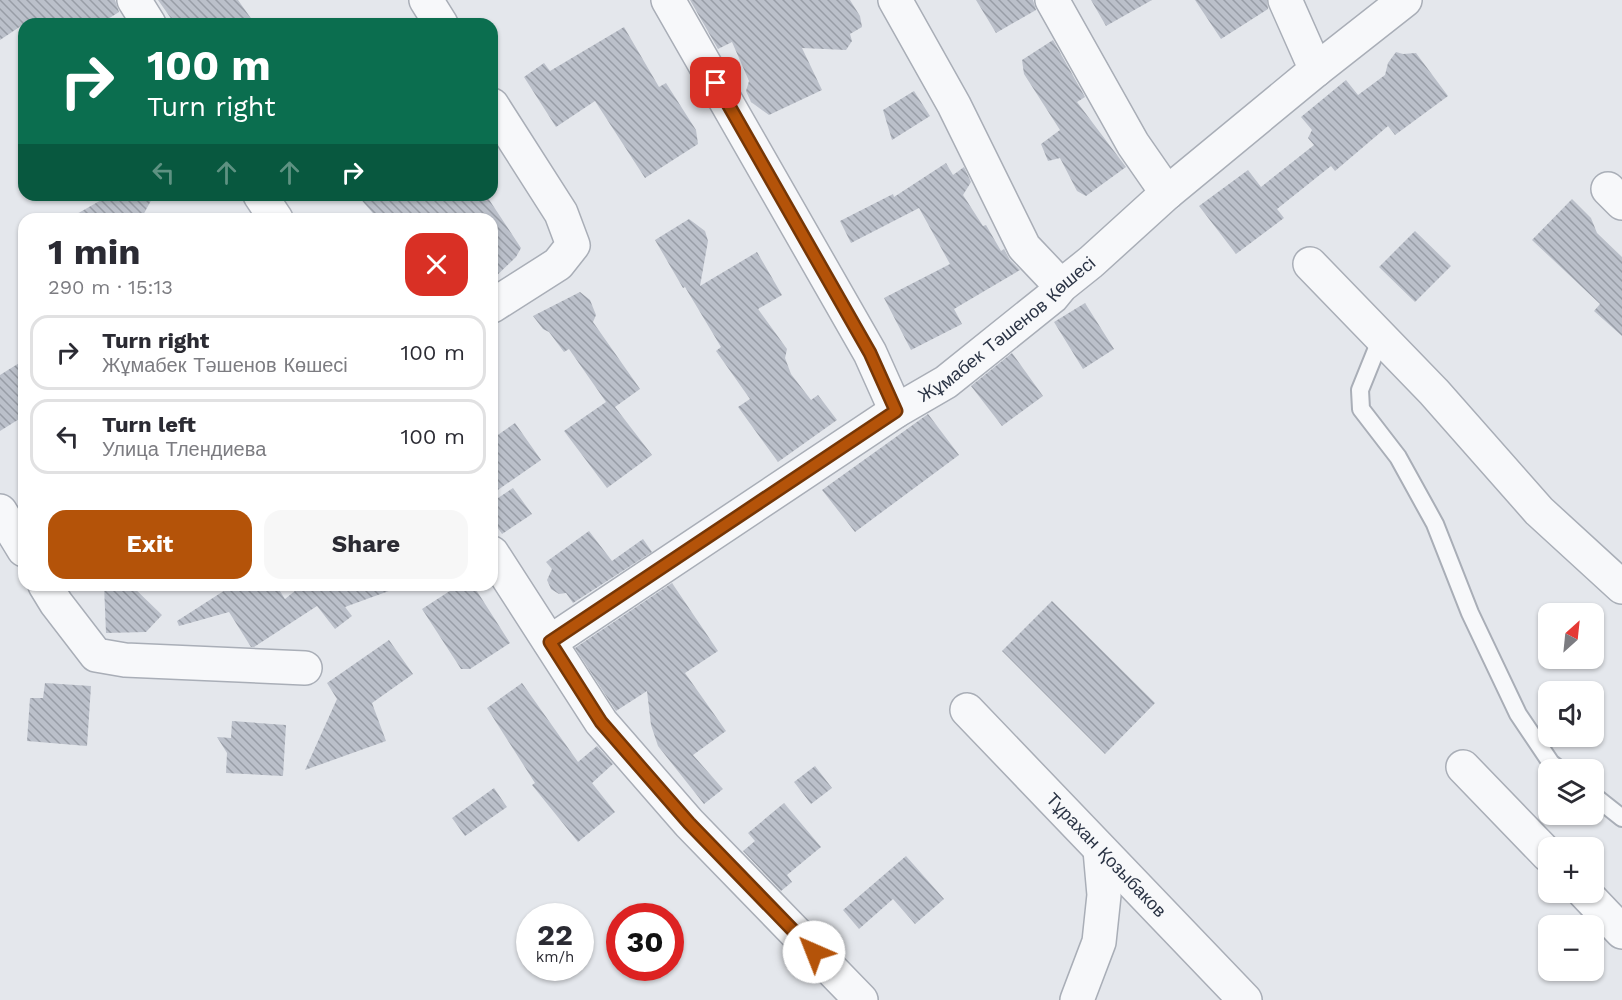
<!DOCTYPE html>
<html lang="en">
<head>
<meta charset="utf-8">
<style>
  body { margin:0; font-family:"Work Sans",sans-serif; background:#f7f7f7; color:#2b2b33; height:100vh; display:flex; flex-direction:column; font-size:22px; white-space:nowrap }
  * { box-sizing:border-box; margin:0 }
  p { font-size:20px; color:#7c7c81 }
  .icon { flex:none; width:33px; height:33px; fill:none; stroke:currentColor; stroke-width:2; stroke-linecap:round; stroke-linejoin:round }
  .map { position:relative; flex:1; overflow:hidden }
  .side { position:absolute; left:18px; top:213px; width:480px; height:378px; display:flex; flex-direction:column; background:#fff; border-radius:18px; box-shadow:0 2px 4px #0004 }
  .side>* { flex:none }
  .banner { position:absolute; left:18px; top:18px; width:480px; height:183px; border-radius:18px; box-shadow:0 2px 4px #0004; background:#0b6e4f; color:#fff; overflow:hidden }
  .needle { width:39px; rotate:27deg }
  .controls { position:absolute; left:1538px; top:603px; display:grid; gap:12px }
  .controls a { display:grid; place-items:center; width:66px; height:66px; border-radius:12px; background:#fff; box-shadow:0 2px 4px #0004; font-size:30px }
  .speed { position:absolute; left:516px; top:903px; display:flex; gap:12px; font-size:30px; font-weight:700; text-align:center }
  .speed>* { display:grid; place-content:center; width:78px; height:78px; border-radius:50%; background:#fff; box-shadow:0 2px 4px #0004; line-height:1 }
  .speed small { font-size:15px; font-weight:400 }
  .speed .limit { border:9px solid #d22; background:#fff; color:#111 }
  .pin { position:absolute; display:grid; place-items:center; width:51px; height:51px; color:#fff; margin:-26px; border-radius:12px; box-shadow:0 3px 9px #0006 }
  .me { position:absolute; width:66px; margin:-33px; rotate:316deg; stroke-linejoin:round; filter:drop-shadow(0 0 4px #0008) }
  .turn { display:flex; align-items:center; gap:21px; height:126px; padding:0 30px; font-size:27px }
  .turn .icon { width:78px; height:78px; stroke-width:2.5 }
  .turn b { display:block; font-size:42px; line-height:51px }
  .lanes { display:flex; align-items:center; height:57px; padding:0 30px; background:#0003; justify-content:center; gap:30px; direction:ltr }
  .lanes .off { opacity:.35 }
  .round { display:grid; place-items:center; flex:none; width:63px; height:63px; border-radius:18px; background:#f7f7f7 }
  .headline { display:flex; align-items:center; justify-content:space-between; height:102px; padding:0 30px }
  h1 { font-size:36px; font-weight:700; line-height:45px }
  .primary-button { display:flex; gap:12px; margin-top:auto; padding:12px 30px }
  .primary-button a { flex:1; height:69px; border-radius:18px; background:#b45309; color:#fff; font-size:24px; font-weight:700; line-height:69px; text-align:center }
  .primary-button a+a { background:#f7f7f7; color:#2b2b33 }
  ul { padding:0; list-style:none }
  li { display:flex; align-items:center; gap:18px; height:75px; margin:0 12px 9px; padding:0 18px; border:3px solid #e1e1e2; border-radius:18px }
  li div { flex:1 }
  li b { display:block; font-size:22px }
  li em { font-style:normal }
  .map>svg:first-child { display:block }
  .building { fill:url(#building-back-hatch) }
  .lines { fill:none; stroke-linecap:round; stroke-linejoin:round }
  .lane-casing { stroke:#a9aeb7; stroke-width:20 }
  .street-casing { stroke:#a9aeb7; stroke-width:36 }
  .lane { stroke:#f7f8fa; stroke-width:16 }
  .street { stroke:#f7f8fa; stroke-width:33 }
  .route-casing { stroke:#753606; stroke-width:15 }
  .route { stroke:#b45309; stroke-width:10 }
  .labels { text-anchor:middle; stroke-width:6; stroke-linejoin:round; paint-order:stroke }
  .street-label { font-size:18px; fill:#2b3445; stroke:#f4f6f9 }
</style>
</head>
<body>
<div class="map">
<svg width="1622" height="1000" viewBox="0 0 1622 1000">
  <defs>
    <pattern id="building-back-hatch" width="6" height="6" patternUnits="userSpaceOnUse" patternTransform="scale(1.5)"><rect width="6" height="6" fill="#bbc0ca"/><path d="M-1 5l2 2M0 0l6 6M5-1l2 2" fill="none" stroke="#989da6"/></pattern>
  </defs>
  <rect width="100%" height="100%" fill="#e4e7ec"/>
  <path class="building" d="M0 0H115L119 12 100 24H24L0 40Z
    M158 0H238L255 24H175Z
    M690 0H850L860 16 862 27 850 34 852 41 846 50 802 48 822 90 769 115 751 102 746 91 749 81 732 42 718 49Z
    M976 0H1033L1036 10 996 33Z
    M1091 0H1152L1106 26Z
    M1195 0H1267L1268 9 1221 39Z
    M624 27 659 87 666 83 696 130 698 144 645 178 595 101 556 127 524 77 544 63 550 71Z
    M1053 40 1085 97 1077 102 1126 167 1086 196 1077 191 1060 158 1048 161 1041 144 1060 130 1024 74 1022 60Z
    M1396 52 1403 54 1416 53 1448 96 1395 135 1388 126 1335 171 1331 166 1277 209 1284 218 1236 254 1199 206 1248 170 1261 187 1314 145 1308 138 1312 130 1301 117 1346 80 1358 95 1385 75 1388 63Z
    M914 91 930 116 892 140 883 110Z
    M946 163 953 175 964 167 971 182 963 195 983 226 986 225 1001 251 1004 249 1010 260 1020 270 954 309 962 324 911 350 884 298 950 264 919 208 851 243 840 221 893 194 894 197Z
    M110 195H154L141 219H68Z
    M357 195H486L521 248 516 257 492 280V219H378Z
    M1572 199 1591 218 1597 233 1622 257V336L1594 311 1600 304 1532 240Z
    M689 219 705 231 708 241 700 286 757 252 782 295 758 309 787 349 785 358 791 374 811 400 818 395 837 420 778 462 738 407 750 399 716 351 721 347 685 287 683 288 655 240Z
    M1415 231 1451 266 1415 302 1379 267Z
    M580 292 590 300 596 315 593 322 640 389 615 407 652 455 607 488 564 431 606 402 569 349 564 352 549 332 543 329 533 316Z
    M1085 303 1114 349 1083 369 1054 322Z
    M1012 353 1043 396 1002 426 971 386Z
    M24 360V416L0 431V375Z
    M928 414 959 455 855 532 822 490Z
    M515 423 541 460 492 494V439Z
    M513 488 532 514 502 534 492 519V502Z
    M589 531 612 561 643 539 652 552 573 603 566 593 559 594 551 589 547 580 552 569 546 562Z
    M672 583 718 651 685 673 726 731 693 755 723 789 704 804 658 746 651 725 647 691 616 711 575 648Z
    M104 585H131L162 615 146 632 106 633Z
    M233 585H276L285 599 301 586 300 585H397V588L345 607 352 616 335 629 317 606 254 647H251L229 612 179 626 177 621Z
    M459 585H473L510 643 470 669H461L422 609Z
    M1052 601 1155 703 1105 754 1002 651Z
    M389 640 413 674 372 703 386 741 305 770 337 699 327 683Z
    M45 683 91 686 87 746 27 741 30 698H43Z
    M522 683 578 762 597 746 613 764 592 783 615 812 578 842 532 785 535 783 487 708Z
    M232 721 286 725 283 776 226 773 227 753 217 737 231 738Z
    M815 766 832 788 811 804 794 782Z
    M494 788 507 807 465 836 452 818Z
    M784 803 821 847 787 875 792 882 781 891 743 851 755 841 748 833Z
    M906 856 944 899 915 924 893 899 859 929 843 910Z"/>
  <g class="lines">
    <g class="lane-casing">
      <path id="lane" d="M1381 338 1360 390 1361 409 1398 457 1435 524 1470 613 1518 714 1551 763 1560 770
        M1593 795 1622 818"/>
    </g>
    <g class="street-casing">
      <g id="street">
        <path d="M134 0 149 24"/>
        <path d="M426 0 441 24"/>
        <path d="M668 0 870 353 896 411"/>
        <path d="M895 0 954 105 1024 247 1061 286"/>
        <path d="M1052 0 1133 144 1167 193"/>
        <path d="M1285 0 1316 70"/>
        <path d="M492 105 561 213 573 245 558 264 492 306"/>
        <path d="M1608 189 1622 203"/>
        <path d="M260 195 276 219"/>
        <path d="M1310 264 1434 392 1539 511 1622 587"/>
        <path d="M0 511 24 550"/>
        <path d="M492 553 601 722 689 823 861 1000"/>
        <path d="M45 585 56 603 96 655 125 660 305 668"/>
        <path id="s1" d="M550 642 896 411 946 382 1052 297 1061 286 1091 262 1167 193 1316 70 1405 0"/>
        <path id="s2" d="M967 710 1245 1000"/>
        <path d="M1463 767 1548 855"/>
        <path d="M1584 892 1622 932"/>
        <path d="M1077 1000 1099 942 1104 895 1100 850"/>
      </g>
    </g>
    <use href="#lane" class="lane"/>
    <use href="#street" class="street"/>
  </g>
  <g class="lines">
    <g class="route-casing">
      <path id="route" d="M716 83 870 353 896 411 550 642 601 722 689 823 814 952"/>
    </g>
    <use href="#route" class="route"/>
  </g>
  <g class="labels">
    <g class="street-label">
      <text dy="6" stroke="none"><textPath href="#s1" startOffset="554">Жұмабек Тәшенов Көшесі</textPath></text>
      <text dy="6" stroke="none"><textPath href="#s2" startOffset="201">Тұрахан Қозыбаков</textPath></text>
    </g>
  </g>
</svg>
<div class="controls">
<a><svg class="needle" viewBox="-14 -14 28 28"><path d="M0-13l5 13h-10z" fill="#e53935"/><path d="M0 13l5-13h-10z" fill="#7c7c81"/></svg></a>
<a><svg class="icon" aria-label="sound" viewBox="0 0 24 24"><path d="M4 9h4l5-4v14l-5-4H4zM17 9q2 3 0 6"/></svg></a>
<a><svg class="icon" aria-label="layers" viewBox="0 0 24 24"><path d="M12 4l9 5-9 5-9-5zM3 14l9 5 9-5"/></svg></a>
<a>+</a>
<a>−</a>
</div>
<div class="speed"><div>22<small>km/h</small></div><div class="limit">30</div></div>
<div class="pin" style="left:716px;top:83px;background:#d93025"><svg class="icon" aria-label="arrive" viewBox="0 0 24 24"><path d="M6 21V4h12l-3 4 3 4H6"/></svg></div>
<svg class="me" style="left:814px;top:952px" viewBox="-20 -20 40 40"><circle r="19" fill="#fff"/><path d="M0-13L10 11 0 6-10 11z" fill="#b45309"/></svg>
<div class="banner">
<div class="turn"><svg class="icon" aria-label="right" viewBox="0 0 24 24"><path d="M7 20v-9h11M14 6l5 5-5 5"/></svg><div><b>100 m</b>Turn right</div></div>
<div class="lanes"><svg class="icon off" aria-label="left" viewBox="0 0 24 24"><path d="M17 20v-9H6M10 6l-5 5 5 5"/></svg><svg class="icon off" aria-label="ahead" viewBox="0 0 24 24"><path d="M12 20V5M6 11l6-6 6 6"/></svg><svg class="icon off" aria-label="ahead" viewBox="0 0 24 24"><path d="M12 20V5M6 11l6-6 6 6"/></svg><svg class="icon" aria-label="right" viewBox="0 0 24 24"><path d="M7 20v-9h11M14 6l5 5-5 5"/></svg></div>
</div>
<section class="side">
<div class="headline"><div><h1>1 min</h1><p>290 m · 15:13</p></div><a class="round" style="background:#d93025;color:#fff"><svg class="icon" aria-label="close" viewBox="0 0 24 24"><path d="M6 6l12 12M18 6L6 18"/></svg></a></div>
<ul>
<li><svg class="icon" aria-label="right" viewBox="0 0 24 24"><path d="M7 20v-9h11M14 6l5 5-5 5"/></svg><div><b>Turn right</b><p>Жұмабек Тәшенов Көшесі</p></div><em>100 m</em></li>
<li><svg class="icon" aria-label="left" viewBox="0 0 24 24"><path d="M17 20v-9H6M10 6l-5 5 5 5"/></svg><div><b>Turn left</b><p>Улица Тлендиева</p></div><em>100 m</em></li>
</ul>
<div class="primary-button"><a>Exit</a><a>Share</a></div>
</section>
</div>
</body>
</html>
